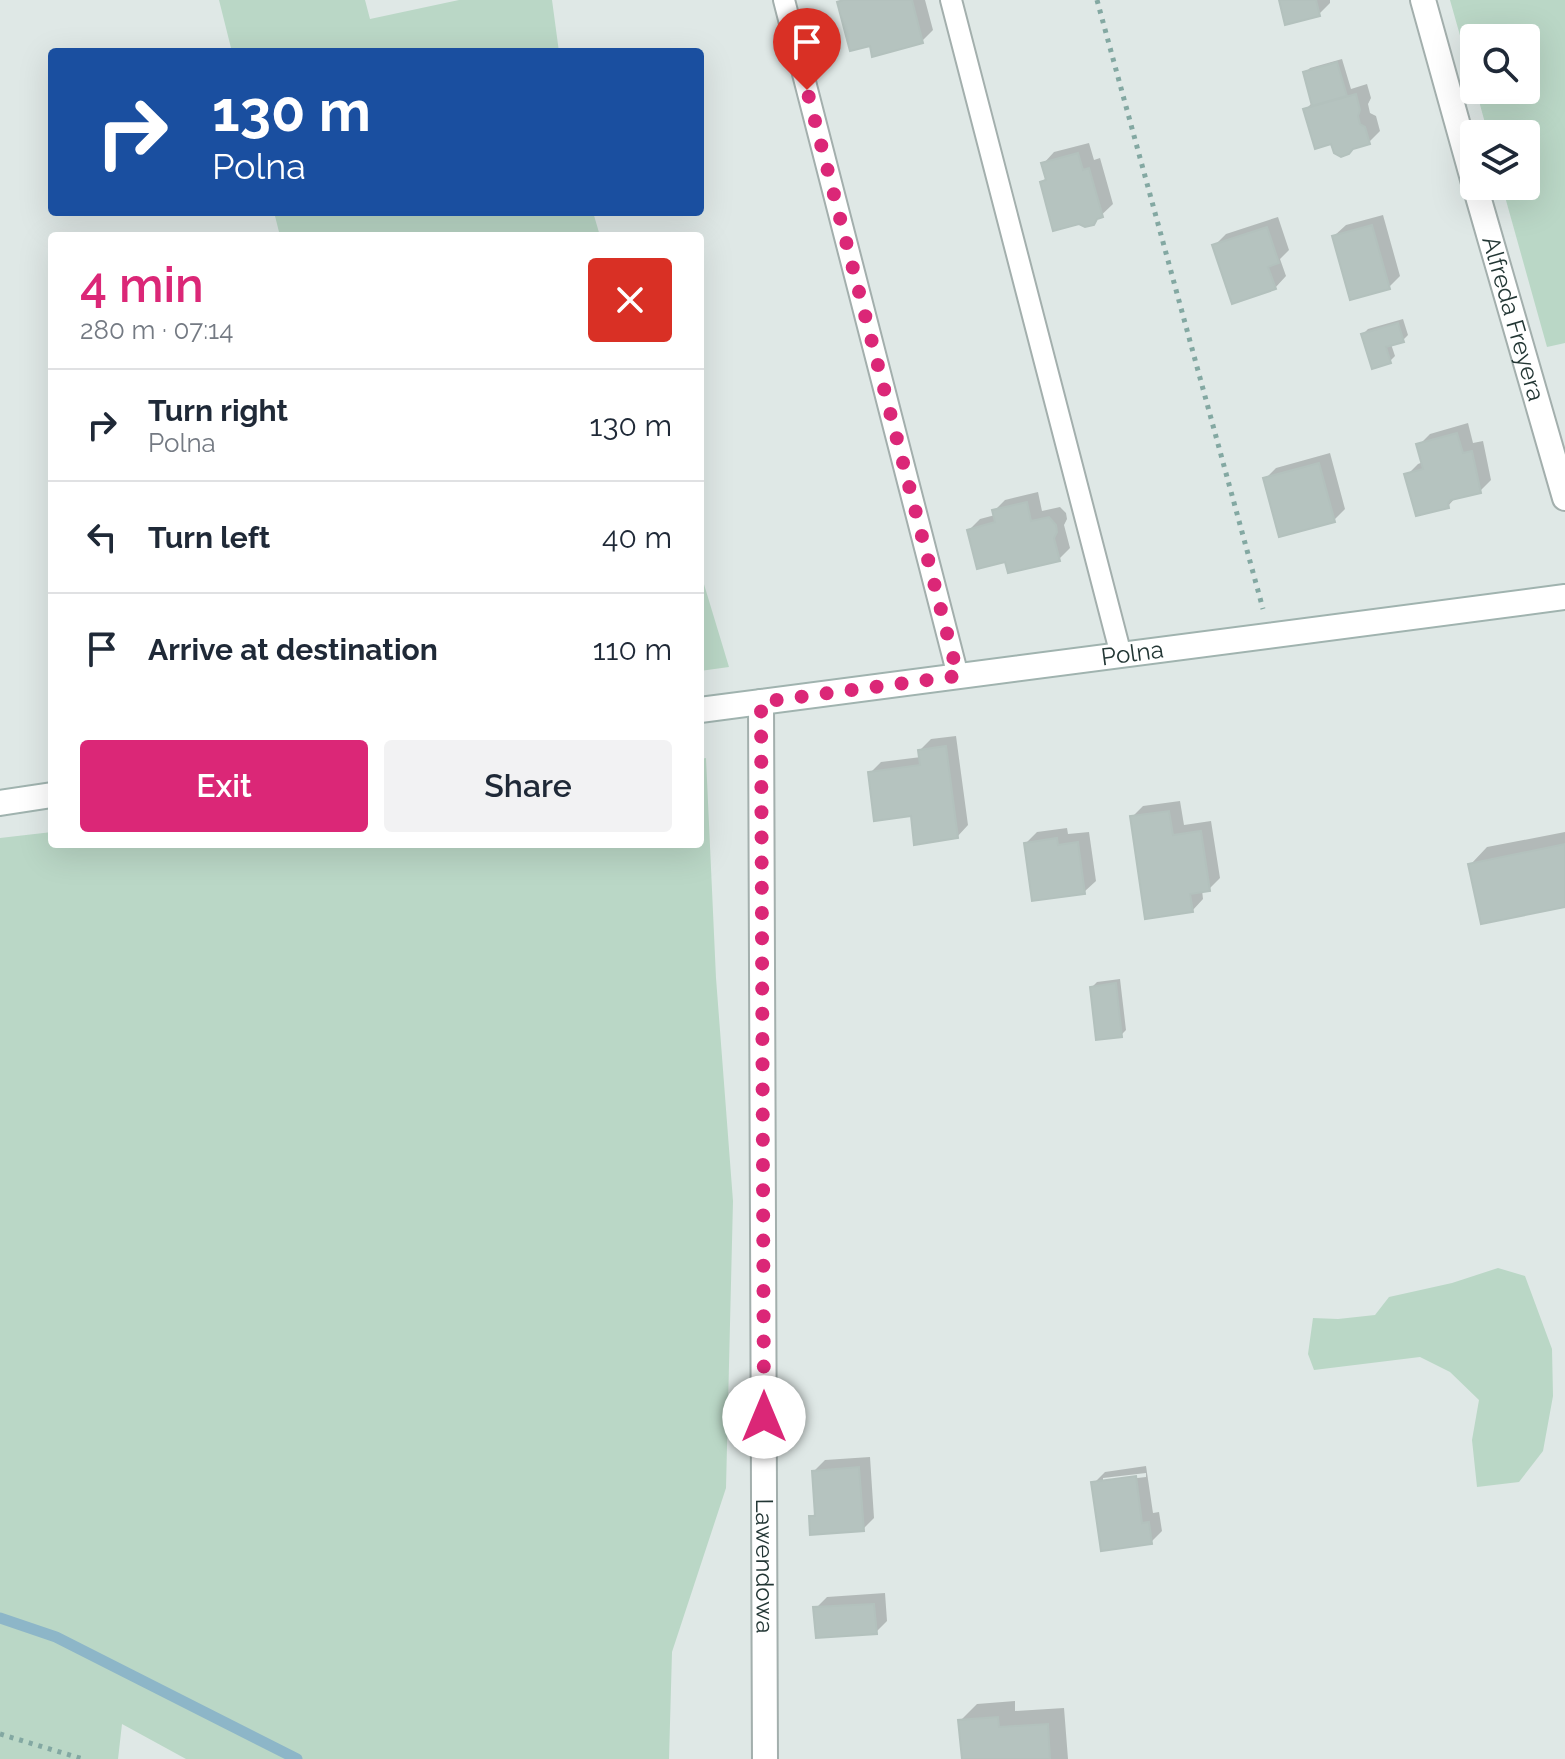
<!DOCTYPE html>
<html lang="en">
<head>
<meta charset="utf-8">
<style>
  body { margin:0; font-family:Raleway,sans-serif; background:#f2f2f3; color:#1f2937; height:100vh; display:flex; flex-direction:column; font-size:30px; white-space:nowrap }
  * { box-sizing:border-box; margin:0 }
  p { font-size:26px; color:#747a83 }
  .icon { flex:none; width:44px; height:44px; fill:none; stroke:currentColor; stroke-width:2; stroke-linecap:round; stroke-linejoin:round }
  .map { position:relative; flex:1; overflow:hidden }
  .panel { position:absolute; left:48px; top:232px; width:656px; height:616px; display:flex; flex-direction:column; background:#fff; border-radius:8px; box-shadow:0 8px 32px #0002 }
  .panel>* { flex:none }
  .top-card { position:absolute; left:48px; top:48px; width:656px; height:168px; border-radius:8px; box-shadow:0 8px 32px #0002; background:#1a4fa0; color:#fff; overflow:hidden }
  .buttons { position:absolute; left:1460px; top:24px; display:grid; gap:16px }
  .buttons a { display:grid; place-items:center; width:80px; height:80px; border-radius:8px; background:#fff; box-shadow:0 8px 32px #0002; font-size:40px }
  .pin { position:absolute; display:grid; place-items:center; width:68px; height:68px; color:#fff; margin:-82px -34px; border-radius:50% 50% 50% 0; rotate:-45deg; box-shadow:0 0 8px #0007 }
  .pin .icon { rotate:45deg }
  .me { position:absolute; width:88px; margin:-44px; rotate:0deg; stroke-linejoin:round; filter:drop-shadow(0 0 6px #0008) }
  .turn { display:flex; align-items:center; gap:28px; height:168px; padding:0 32px; font-size:36px }
  .turn .icon { width:104px; height:104px; stroke-width:2.5 }
  .turn b { display:block; font-size:56px; line-height:68px }
  .round { display:grid; place-items:center; flex:none; width:84px; height:84px; border-radius:8px; background:#f2f2f3 }
  .head { display:flex; align-items:center; justify-content:space-between; height:136px; padding:0 32px }
  h1 { font-size:48px; font-weight:600; line-height:60px; color:#db2777 }
  .primary-button { display:flex; gap:16px; margin-top:auto; padding:16px 32px }
  .primary-button a { flex:1; height:92px; border-radius:8px; background:#db2777; color:#fff; font-size:32px; font-weight:600; line-height:92px; text-align:center }
  .primary-button a+a { background:#f2f2f3; color:#1f2937 }
  ul { padding:0; list-style:none }
  li { display:flex; align-items:center; gap:24px; height:112px; padding:0 32px; border-top:2px solid #e0e1e3 }
  li div { flex:1 }
  li b { display:block; font-size:30px }
  li em { font-style:normal }
  .map>svg:first-child { display:block }
  .green { fill:#bad7c6 }
  .shadow { fill:#0003; fill-rule:evenodd }
  .lines { fill:none; stroke-linecap:round; stroke-linejoin:round }
  .stream { stroke:#8db6c8; stroke-width:11 }
  .building { fill:#b5c3bf; stroke:#b3c1bd; stroke-width:2 }
  .lane-casing { stroke:#a3afad; stroke-width:24 }
  .street-casing { stroke:#a3afad; stroke-width:28 }
  .secondary-casing { stroke:#a0b3af; stroke-width:28 }
  .path { stroke:#83a8a2; stroke-width:5; stroke-dasharray:4 6; stroke-linecap:butt }
  .lane { stroke:#fff; stroke-width:20 }
  .street { stroke:#fff; stroke-width:24 }
  .secondary { stroke:#fff; stroke-width:24 }
  .route { stroke:#db2777; stroke-width:14; stroke-dasharray:0 25.2 }
  .labels { text-anchor:middle; stroke-width:8; stroke-linejoin:round; paint-order:stroke }
  .street-label { font-size:24px; fill:#223634; stroke:#eff6f3 }
</style>
</head>
<body>
<div class="map">
<svg width="1565" height="1759" viewBox="0 0 1565 1759">
  <rect width="100%" height="100%" fill="#dfe8e6"/>
  <path class="green" d="M219 0H365L370 19 459 0H552L559 52H232Z
    M1450 0H1565V343L1547 347 1502 186H1526V134H1488L1476 90H1526V38H1474V85Z
    M274 212H593L600 236H280Z
    M700 571 729 667 700 671Z
    M706 758 716 978 733 1201 726 1488 672 1652 669 1759H186L122 1724 118 1759H0V838L52 832V844H700V759Z
    M1498 1268 1525 1276 1552 1349 1553 1396 1543 1451 1519 1482 1477 1487 1472 1440 1479 1400 1450 1372 1420 1357 1314 1370 1308 1354 1313 1318 1338 1319 1375 1315 1389 1297 1452 1283Z"/>
  <path class="shadow" d="M841 0H925L933 30 922 41 871 44 839 2Z
    M1281 0H1330V3L1319 14Z
    M1342 59 1351 89 1367 84 1371 98 1368 104 1370 113 1376 116 1380 131 1369 142H1332L1305 110 1313 102 1305 73 1310 68Z
    M1089 143 1094 160 1100 158 1113 204 1093 223 1042 182 1047 177 1043 164 1054 152Z
    M1383 215 1400 276 1389 287 1334 236 1346 225Z
    M1278 217 1289 250 1280 259 1286 276 1275 288 1215 245 1226 234Z
    M1403 319 1408 335 1403 340 1391 344 1395 356 1390 361 1363 334 1368 329Z
    M1468 423 1473 443 1483 441 1491 480 1480 491 1457 496 1448 506 1407 475 1418 464 1423 462 1419 445 1430 434Z
    M1330 453 1345 509 1334 520 1265 479 1276 468Z
    M1038 492 1042 511 1060 507 1066 513 1067 519 1064 525 1070 548 1059 559 1006 560 969 530 980 519 995 515 994 511 1005 500Z
    M956 736 968 825 957 837 913 814 870 773 881 762 921 757 920 750 931 739Z
    M1180 801 1184 825 1211 821 1220 878 1209 889 1202 890 1203 899 1192 911 1132 817 1143 806Z
    M1067 828 1068 834 1089 832 1096 881 1084 892 1026 843 1037 832Z
    M1565 832V905L1471 864 1487 847Z
    M1120 979 1126 1030 1121 1035 1092 987 1097 982Z
    M870 1457 874 1518 863 1529 811 1517 817 1512 814 1471 825 1460Z
    M1146 1466 1153 1513 1159 1512 1162 1531 1151 1542 1094 1483 1105 1472ZM1146 1473V1477L1103 1482V1478Z
    M885 1593 887 1621 876 1632 816 1608 827 1597Z
    M1015 1701V1711L1064 1708 1068 1759H964L960 1721 977 1704Z"/>
  <g class="lines">
    <path class="stream" d="M0 1618 56 1637 297 1759"/>
  </g>
  <path class="building" d="M843 0H912L923 43 872 57 870 46 850 51 837 2Z
    M1279 0H1316L1320 16 1285 25Z
    M1337 62 1347 96 1312 106 1303 72Z
    M1356 94 1360 110 1358 116 1360 124 1365 127 1370 144 1353 149 1349 154 1341 157 1334 153 1331 144 1315 149 1303 109Z
    M1078 153 1083 170 1089 168 1103 217 1097 219 1094 225 1085 227 1079 224 1053 231 1040 182 1046 180 1041 163Z
    M1372 225 1390 289 1350 300 1332 236Z
    M1267 227 1279 263 1268 267 1276 289 1232 304 1212 245Z
    M1398 323 1404 342 1386 347 1391 363 1372 369 1361 334Z
    M1457 433 1463 453 1472 451 1481 493 1451 500 1448 503 1449 508 1416 516 1404 474 1423 469 1416 444Z
    M1319 463 1335 522 1279 537 1263 478Z
    M1027 502 1031 521 1049 517 1056 525 1057 532 1054 538 1060 561 1008 573 1005 562 977 569 967 530 995 522 992 510Z
    M946 746 958 838 914 845 911 816 874 821 868 772 920 765 918 750Z
    M1169 811 1173 835 1201 831 1210 891 1190 894 1193 912 1145 919 1130 816Z
    M1057 838 1058 845 1078 842 1085 894 1032 901 1024 843Z
    M1565 844V907L1481 924 1468 864Z
    M1116 983 1122 1037 1096 1040 1090 987Z
    M859 1467 864 1531 810 1535 809 1516H815L812 1471Z
    M1136 1476 1142 1523 1149 1522 1152 1544 1101 1551 1091 1482Z
    M874 1604 877 1634 816 1638 813 1607Z
    M998 1717 999 1727 1048 1724 1050 1759H962L958 1720Z"/>
  <g class="lines">
    <g class="lane-casing">
      <path id="lane" d="M784 0 958 676
        M951 0 1121 655"/>
    </g>
    <g class="street-casing">
      <g id="street">
        <path d="M1423 0 1474 183"/>
        <path id="s1" d="M1475 186 1565 498"/>
        <path id="s2" d="M761 702 765 1759"/>
      </g>
    </g>
    <g class="secondary-casing">
      <g id="secondary">
        <path id="s3" d="M700 710 1565 597"/>
        <path d="M0 803 52 795"/>
      </g>
    </g>
    <path class="path" d="M1097 0 1263 609
      M0 1734 83 1759"/>
    <use href="#lane" class="lane"/>
    <use href="#street" class="street"/>
    <use href="#secondary" class="secondary"/>
  </g>
  <g class="lines">
    <path class="route" d="M764 1417 761 702 958 676 807 90"/>
  </g>
  <g class="labels">
    <g class="street-label">
      <text dy="8" stroke="none"><textPath href="#s1" startOffset="138">Alfreda Freyera</textPath></text>
      <text dy="8" stroke="none"><textPath href="#s3" startOffset="436">Polna</textPath></text>
      <text dy="8" stroke="none"><textPath href="#s2" startOffset="864">Lawendowa</textPath></text>
    </g>
  </g>
</svg>
<div class="buttons">
<a><svg class="icon" aria-label="search" viewBox="0 0 24 24"><circle cx="10" cy="10" r="6"/><path d="M15 15l6 6"/></svg></a>
<a><svg class="icon" aria-label="layers" viewBox="0 0 24 24"><path d="M12 4l9 5-9 5-9-5zM3 14l9 5 9-5"/></svg></a>
</div>
<div class="pin" style="left:807px;top:90px;background:#d93025"><svg class="icon" aria-label="arrive" viewBox="0 0 24 24"><path d="M6 21V4h12l-3 4 3 4H6"/></svg></div>
<svg class="me" style="left:764px;top:1417px" viewBox="-20 -20 40 40"><circle r="19" fill="#fff"/><path d="M0-13L10 11 0 6-10 11z" fill="#db2777"/></svg>
<div class="top-card">
<div class="turn"><svg class="icon" aria-label="right" viewBox="0 0 24 24"><path d="M7 20v-9h11M14 6l5 5-5 5"/></svg><div><b>130 m</b>Polna</div></div>
</div>
<section class="panel">
<div class="head"><div><h1>4 min</h1><p>280 m · 07:14</p></div><a class="round" style="background:#d93025;color:#fff"><svg class="icon" aria-label="close" viewBox="0 0 24 24"><path d="M6 6l12 12M18 6L6 18"/></svg></a></div>
<ul>
<li><svg class="icon" aria-label="right" viewBox="0 0 24 24"><path d="M7 20v-9h11M14 6l5 5-5 5"/></svg><div><b>Turn right</b><p>Polna</p></div><em>130 m</em></li>
<li><svg class="icon" aria-label="left" viewBox="0 0 24 24"><path d="M17 20v-9H6M10 6l-5 5 5 5"/></svg><div><b>Turn left</b></div><em>40 m</em></li>
<li><svg class="icon" aria-label="arrive" viewBox="0 0 24 24"><path d="M6 21V4h12l-3 4 3 4H6"/></svg><div><b>Arrive at destination</b></div><em>110 m</em></li>
</ul>
<div class="primary-button"><a>Exit</a><a>Share</a></div>
</section>
</div>
</body>
</html>
